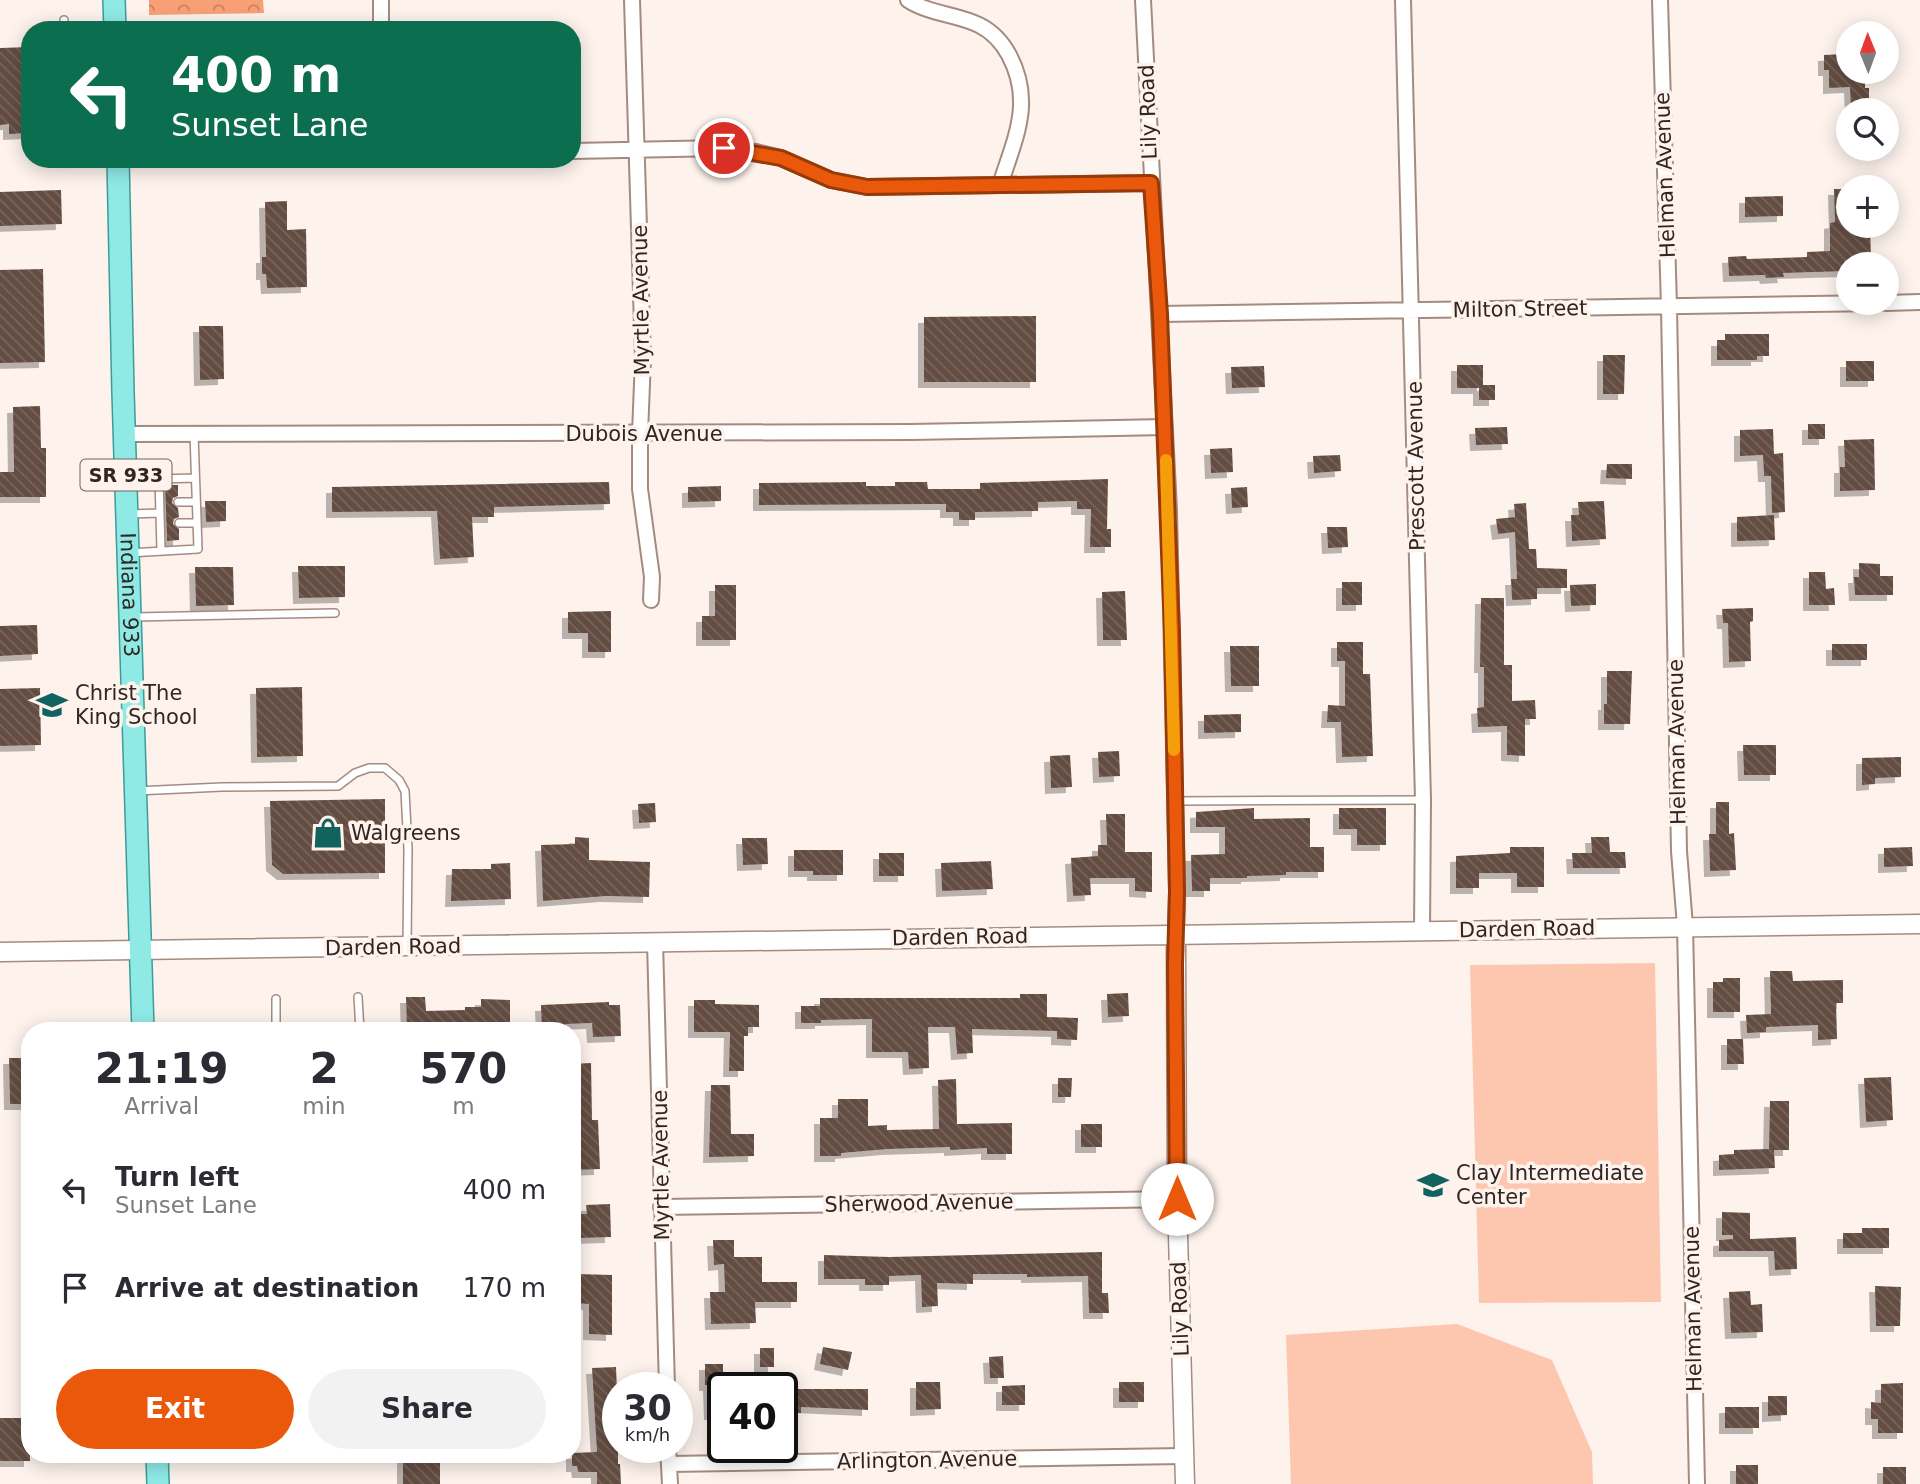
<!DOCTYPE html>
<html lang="en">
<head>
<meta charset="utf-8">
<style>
  body { margin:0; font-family:"DejaVu Sans",sans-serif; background:#f2f2f3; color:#2b2b33; height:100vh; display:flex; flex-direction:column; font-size:26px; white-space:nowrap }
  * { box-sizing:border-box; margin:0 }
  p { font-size:23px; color:#7c7c81 }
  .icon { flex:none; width:38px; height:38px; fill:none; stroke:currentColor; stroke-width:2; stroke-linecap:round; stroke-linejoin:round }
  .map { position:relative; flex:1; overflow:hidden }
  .details { position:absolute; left:21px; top:1022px; width:560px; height:441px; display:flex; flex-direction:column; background:#fff; border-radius:28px; box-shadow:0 4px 18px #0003 }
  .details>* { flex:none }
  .hud { position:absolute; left:21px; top:21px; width:560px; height:147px; border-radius:28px; box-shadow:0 4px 18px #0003; background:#0b6e4f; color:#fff; overflow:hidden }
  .needle { width:46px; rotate:359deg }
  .fabs { position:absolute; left:1836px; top:21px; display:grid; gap:14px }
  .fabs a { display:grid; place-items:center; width:63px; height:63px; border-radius:50%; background:#fff; box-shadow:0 4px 18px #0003; font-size:35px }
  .speed { position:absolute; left:602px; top:1372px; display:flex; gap:14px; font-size:35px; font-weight:700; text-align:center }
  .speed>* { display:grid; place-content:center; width:91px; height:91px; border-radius:50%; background:#fff; box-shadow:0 4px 18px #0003; line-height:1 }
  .speed small { font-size:18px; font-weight:400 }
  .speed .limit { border:4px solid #111; border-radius:10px; background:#fff; color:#111 }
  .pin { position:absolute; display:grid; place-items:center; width:60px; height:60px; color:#fff; margin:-30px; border:4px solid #fff; border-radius:50%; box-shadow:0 2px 7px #0007 }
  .me { position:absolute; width:77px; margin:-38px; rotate:0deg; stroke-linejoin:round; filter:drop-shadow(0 0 5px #0008) }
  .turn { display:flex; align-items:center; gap:24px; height:147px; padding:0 35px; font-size:32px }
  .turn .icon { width:91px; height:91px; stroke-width:2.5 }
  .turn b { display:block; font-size:49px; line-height:60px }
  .eta { display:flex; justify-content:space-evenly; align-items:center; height:119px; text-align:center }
  .eta b { font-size:42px; font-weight:800; line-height:49px }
  .action { display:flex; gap:14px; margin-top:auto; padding:14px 35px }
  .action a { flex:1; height:80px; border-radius:42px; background:#ea580c; color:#fff; font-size:28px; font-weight:800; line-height:80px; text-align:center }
  .action a+a { background:#f2f2f3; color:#2b2b33 }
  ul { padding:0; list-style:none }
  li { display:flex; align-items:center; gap:21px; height:98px; padding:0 35px }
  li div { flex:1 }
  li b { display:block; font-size:26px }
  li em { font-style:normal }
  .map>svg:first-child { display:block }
  .forest { fill:url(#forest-crowns) }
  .pitch { fill:#fdc7af }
  .building { fill:url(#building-back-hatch); filter:url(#shadow) }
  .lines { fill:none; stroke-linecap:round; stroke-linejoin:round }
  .service-casing { stroke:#a48b7f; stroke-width:10 }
  .minor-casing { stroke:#a48b7f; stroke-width:18 }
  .tertiary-casing { stroke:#a48b7f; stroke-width:21 }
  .primary-casing { stroke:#3d9c97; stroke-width:24 }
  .service { stroke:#fff; stroke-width:7 }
  .minor { stroke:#fff; stroke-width:14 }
  .tertiary { stroke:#fff; stroke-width:18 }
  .primary { stroke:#8feae6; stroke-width:21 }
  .route-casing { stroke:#983908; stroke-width:18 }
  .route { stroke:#ea580c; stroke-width:12 }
  .slow { stroke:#f59e0b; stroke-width:12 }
  .labels { text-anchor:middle; stroke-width:7; stroke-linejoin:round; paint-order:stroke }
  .shield { fill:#fdf2ec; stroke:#6e625e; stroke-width:2 }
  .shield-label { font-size:19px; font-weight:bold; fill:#302521 }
  .street-label { font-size:21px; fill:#302521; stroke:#fdf2ec }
  .poi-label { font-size:21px; fill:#302521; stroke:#fdf2ec; text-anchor:start }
</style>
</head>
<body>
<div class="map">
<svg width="1920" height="1484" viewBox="0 0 1920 1484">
  <defs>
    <pattern id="forest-crowns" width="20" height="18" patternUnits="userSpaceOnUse" patternTransform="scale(1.75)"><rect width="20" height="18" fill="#f89f76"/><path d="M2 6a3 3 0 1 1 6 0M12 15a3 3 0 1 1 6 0" fill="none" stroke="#c98160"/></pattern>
    <pattern id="building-back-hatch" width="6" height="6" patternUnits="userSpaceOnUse" patternTransform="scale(1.75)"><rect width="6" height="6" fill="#644d43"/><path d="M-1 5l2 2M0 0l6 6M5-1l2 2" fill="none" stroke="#77645b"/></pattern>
    <filter id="shadow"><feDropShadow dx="-6" dy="6" stdDeviation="0" flood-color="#0004"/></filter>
  </defs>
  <rect width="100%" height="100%" fill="#fdf2ec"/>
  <path class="forest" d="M149 0H263L264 13 149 15Z"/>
  <path class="pitch" d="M1655 963 1661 1302 1479 1303 1470 965Z
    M1457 1324 1552 1360 1592 1452 1593 1484H1291L1286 1335Z"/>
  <path class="building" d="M30 47V133L9 134V124L0 125V48Z
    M1846 54 1848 72H1859V77H1865V88H1869V107L1851 108 1850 87 1829 88V70H1824V55Z
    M1834 189H1848V226H1870L1871 260H1864V264H1848V271L1783 273 1784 277 1766 278 1765 275 1729 276 1728 257 1746 256 1747 259 1807 257V252L1830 251V223L1835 222Z
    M61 190 62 224 0 226V192Z
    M1783 196V216L1745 217V197Z
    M287 201V230L306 229 307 287 267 288 266 274H262V257H266L265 202Z
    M43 269 45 362 0 363V270Z
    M1036 316V382H924V317Z
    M199 326H223L224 379 200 380Z
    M1725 334H1769V356H1757V360H1717V340H1725Z
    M1603 355H1625L1624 394H1603Z
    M1846 361H1874V381H1846Z
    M1457 365H1483V385H1495V400H1479V388H1457Z
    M1264 366 1265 387 1232 388 1231 367Z
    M40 406 41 448H46V497H0V472H14L13 407Z
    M1808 424H1825V439H1808Z
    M1507 427 1508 444 1476 445 1475 428Z
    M1773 429 1774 454 1783 453 1785 512 1772 513 1771 476H1764L1763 455 1740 456V430Z
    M1874 439 1875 490 1840 491V467H1845L1844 440Z
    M1232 448 1233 472 1211 473 1210 449Z
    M1340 455 1341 471 1314 473 1313 456Z
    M1607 464H1632V479L1606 478Z
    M1108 479 1107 529H1111V547H1090L1091 509H1077V501L1038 502V511L975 512V520H959V512H946V504L759 505V483L866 482V486H895V482H927L928 489H980V483Z
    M609 482 610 504 494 507V517H472L474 557 440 559 437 511 332 512V487Z
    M165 485H178V496L173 498 172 503 178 508 179 517 174 519 173 524 179 529V540L167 541Z
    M721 486V501L688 502V487Z
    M1247 487 1248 507 1232 508 1231 488Z
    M205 501H226V521L206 522Z
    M1604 501 1606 539 1572 541 1571 515H1579L1578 502Z
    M1526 503 1529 549H1536L1537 568 1567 569V588H1537V599L1512 600 1511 579H1517L1515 532 1498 534 1496 519 1515 517 1514 504Z
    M1774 515 1775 540 1737 541V517Z
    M1327 527H1347L1348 547 1328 548Z
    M1859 563 1880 564V576H1893V595H1855L1854 577H1859Z
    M298 566H345V597L299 598Z
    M195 567H233L234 605 196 606Z
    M1809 572H1825L1826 589 1834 588 1835 605H1809Z
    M1342 582H1362V605H1342Z
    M1596 584V605L1571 606 1570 585Z
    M715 585H736V640H702V616H715Z
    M1125 591 1127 640H1103L1102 592Z
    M1481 598H1504V665H1512V701L1535 700 1536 719H1525V756L1507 755V726L1478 727 1477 708 1484 707V667H1480Z
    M1753 608V621L1750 622 1751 661 1729 662 1728 623H1723L1722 609Z
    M611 611V652H588V633H568V612Z
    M37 625 38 654 0 656V626Z
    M1337 642H1363V674H1370L1373 756 1342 757 1341 722H1327L1328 705 1345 706V661H1337Z
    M1832 644H1867V660H1832Z
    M1230 646H1259V686H1231Z
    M1607 671H1632L1630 724H1604V704H1607Z
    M302 687 303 756 257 757 256 688Z
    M40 688 41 745 0 746V689Z
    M1241 714V732L1204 733V715Z
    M1743 745H1776V775H1744Z
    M1119 751 1120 776 1099 777 1098 752Z
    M1070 755 1072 787 1051 788 1050 756Z
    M1901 757V777L1875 778V784L1862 785V758Z
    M385 799V873L283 874 272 865 270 801Z
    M1716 802H1729V834L1734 833 1736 870 1710 871 1709 834H1716Z
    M655 803 656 822 639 823 638 804Z
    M1254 808V819L1310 818V847H1324V872H1286V875L1247 876V878H1210V891H1192L1191 855 1225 854V827H1196V812Z
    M1339 808H1386V845H1357V829H1339Z
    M1106 814H1125V852H1152V892L1135 891V878H1090L1091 895 1073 896 1071 858 1098 856V845H1107Z
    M575 837 589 838V860L650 862 649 897 606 896 543 901 541 845 575 844Z
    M1591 837H1609L1610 852H1625L1626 868H1573L1572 853H1592Z
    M742 838H767L768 864 743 865Z
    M1510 847H1544V887H1517V873H1479V888H1456V856L1510 853Z
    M1912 847 1913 866 1884 867V848Z
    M794 850H843V875H813V871H794Z
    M879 853H904V876H879Z
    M991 861 993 889 942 891 941 863Z
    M510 863 511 899 451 901 452 869H491V864Z
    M1770 971H1792L1793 981 1843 980V1003H1836L1837 1039 1818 1040V1025L1766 1027V1032L1747 1033 1746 1015 1771 1014Z
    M1723 978H1740V1012H1713V982H1723Z
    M1128 993 1129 1016 1108 1017 1107 994Z
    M1020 994H1047V1017L1078 1018 1077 1040 1057 1039V1031L972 1029 973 1053 957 1054 955 1027H928L929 1068 909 1069 908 1052H872V1019L821 1020V1023H801V1006H820V998H1020Z
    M406 997H425L426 1011 465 1010V1007H481V999L510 1000V1024H452V1031H407Z
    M694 1000H715V1004L759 1005V1027H748V1036H744V1071H729L730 1032H694Z
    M609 1002V1005H620L621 1036 593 1037 592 1023 565 1024V1031H542L541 1005Z
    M1727 1039H1743L1744 1064H1727Z
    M9 1058H30V1104H10Z
    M591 1063 592 1120H598L600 1169 572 1170V1064Z
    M1891 1077 1893 1120 1866 1122 1864 1078Z
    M1058 1078H1072L1071 1097H1058Z
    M956 1079 957 1124 1012 1123V1154H987V1148L950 1150V1147L888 1149 841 1153V1156H820V1118H838V1099H868V1126L887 1125V1130L939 1129 938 1080Z
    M711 1085H730L731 1134H754V1156L709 1157Z
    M1770 1101H1789V1150H1774L1775 1168 1719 1170V1155L1734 1154V1150L1769 1149Z
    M1081 1124H1102V1147H1081Z
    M610 1204 611 1237 579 1238 578 1214H587L586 1205Z
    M1722 1212 1750 1213V1239L1796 1237 1797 1269 1775 1270 1774 1251H1719V1240L1733 1239V1235H1722Z
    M1862 1228H1889V1248H1843V1233H1862Z
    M713 1240H734V1257H762V1282H797V1302H755L756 1323 711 1324 710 1292H725L724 1264 714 1265Z
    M1102 1252V1293H1108L1109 1313H1089L1088 1276 1027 1277V1274H973V1284L937 1283 938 1306 922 1307 921 1275 889 1276V1285H865V1279H824V1255L889 1257Z
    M577 1274 612 1275V1335L589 1334V1304L576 1303Z
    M1875 1286 1901 1287 1900 1326H1876Z
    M1750 1291 1751 1305 1762 1304 1763 1332 1731 1333 1729 1292Z
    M823 1347 852 1352 848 1370 820 1364Z
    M760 1348H774V1367H760Z
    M1003 1356 1004 1378H990L989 1357Z
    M705 1364H723V1413L710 1414 709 1385H705Z
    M616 1367 617 1392H614L615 1424H618V1464H620L621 1484H597V1472H578L577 1466H572V1453L597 1452 592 1368Z
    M916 1382H940L941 1409 916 1410Z
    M1119 1382H1144V1402H1119Z
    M1903 1383V1433H1878V1419H1871V1402L1881 1403V1384Z
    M1025 1385V1405H1002V1386Z
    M782 1389H868V1410L801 1407V1413H782Z
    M1768 1396H1787V1415L1768 1416Z
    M1725 1407H1759V1428H1725Z
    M0 1418H30V1461H0Z
    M403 1454H440V1484H403Z
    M1736 1465H1758V1484H1736Z
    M1883 1467H1906V1484H1883Z"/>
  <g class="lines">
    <g class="service-casing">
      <path id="service" d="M64 20V30
        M128 481 159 479
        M178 502H196
        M129 514 160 513
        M179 523H197
        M161 550 159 479 195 478
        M129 553 198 549 194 434
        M134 617 335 613
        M136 791 222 787 338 786 355 773 369 768H385L399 780 405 791 408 849 407 946
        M1176 801 1423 800
        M358 997 360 1031
        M276 999V1031"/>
    </g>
    <g class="minor-casing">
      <path id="minor" d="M381 0V30
        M632 0 643 358 640 434V489L652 577 651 600
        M908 0C929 14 957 14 979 25 993 32 1002 42 1009 55 1034 102 1015 138 1000 185
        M1143 0 1169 510 1177 892 1176 934
        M1403 0 1423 800 1422 932
        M1660 0 1669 307 1679 851 1685 926 1697 1484
        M572 151 724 148 756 152 781 158 831 180 867 187 1151 183
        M1886 303 1920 302
        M1160 314 1880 303
        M124 434 911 432 1165 427
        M655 942 667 1388
        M661 1207 1177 1199
        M668 1447 670 1484
        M669 1464 1184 1456"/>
    </g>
    <g class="tertiary-casing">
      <path id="tertiary" d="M1176 934 1177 1199 1185 1484
        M0 952 1920 924"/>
    </g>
    <g class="primary-casing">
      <g id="primary">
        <path d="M114 0 115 30"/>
        <path id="s1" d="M118 159 123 392 143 1031"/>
        <path d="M157 1454 158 1484"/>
      </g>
    </g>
    <use href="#service" class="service"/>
    <use href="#minor" class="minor"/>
    <use href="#tertiary" class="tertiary"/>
    <use href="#primary" class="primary"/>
  </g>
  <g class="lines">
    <g class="route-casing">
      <path id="route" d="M724 148 781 158 831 180 867 187 1151 183 1160 314 1172 632 1177 891 1175 964 1177 1199"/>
    </g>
    <use href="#route" class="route"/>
    <path class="slow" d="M1166 460 1174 750"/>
  </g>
  <defs>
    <g id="school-bare" transform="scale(2.415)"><path d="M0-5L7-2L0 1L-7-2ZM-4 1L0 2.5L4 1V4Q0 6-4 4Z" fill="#12625f" stroke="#fdf2ec" stroke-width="2.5" paint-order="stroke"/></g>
    <g id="shop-bare" transform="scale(2.415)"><path d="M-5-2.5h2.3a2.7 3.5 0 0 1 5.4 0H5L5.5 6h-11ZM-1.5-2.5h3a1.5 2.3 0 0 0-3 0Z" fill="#12625f" stroke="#fdf2ec" stroke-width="2.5" paint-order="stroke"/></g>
  </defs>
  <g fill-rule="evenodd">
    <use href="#school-bare" x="52" y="705"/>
    <use href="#shop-bare" x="328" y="833"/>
    <use href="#school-bare" x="1433" y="1185"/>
  </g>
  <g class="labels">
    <rect class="shield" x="80.5" y="459.5" width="91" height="31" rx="5"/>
    <g class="shield-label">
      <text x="126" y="482">SR 933</text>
    </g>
    <g class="street-label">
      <text transform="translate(1148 112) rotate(-92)" y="7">Lily Road</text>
      <text transform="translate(1665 175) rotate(-92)" y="7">Helman Avenue</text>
      <text transform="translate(641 300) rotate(-91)" y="7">Myrtle Avenue</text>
      <text transform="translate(1520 309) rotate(-1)" y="7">Milton Street</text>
      <text x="644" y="441">Dubois Avenue</text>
      <text transform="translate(1416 466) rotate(-91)" y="7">Prescott Avenue</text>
      <text dy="7" stroke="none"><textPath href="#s1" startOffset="436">Indiana 933</textPath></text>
      <text transform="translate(1677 742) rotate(-91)" y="7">Helman Avenue</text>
      <text transform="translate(1527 929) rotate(-1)" y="7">Darden Road</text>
      <text transform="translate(960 937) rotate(-1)" y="7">Darden Road</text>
      <text transform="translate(393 947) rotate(-1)" y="7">Darden Road</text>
      <text transform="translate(661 1165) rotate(-91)" y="7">Myrtle Avenue</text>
      <text transform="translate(919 1203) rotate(-1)" y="7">Sherwood Avenue</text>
      <text transform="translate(1180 1309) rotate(-92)" y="7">Lily Road</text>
      <text transform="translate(1693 1309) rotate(-91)" y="7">Helman Avenue</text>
      <text transform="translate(927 1460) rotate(-1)" y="7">Arlington Avenue</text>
    </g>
    <g class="poi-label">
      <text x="75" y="700">Christ The<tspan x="75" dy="24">King School</tspan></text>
      <text x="351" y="840">Walgreens</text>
      <text x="1456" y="1180">Clay Intermediate<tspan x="1456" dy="24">Center</tspan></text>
    </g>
  </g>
</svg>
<div class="fabs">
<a><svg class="needle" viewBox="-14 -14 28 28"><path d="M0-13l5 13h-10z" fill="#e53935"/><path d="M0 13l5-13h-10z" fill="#7c7c81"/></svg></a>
<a><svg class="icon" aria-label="search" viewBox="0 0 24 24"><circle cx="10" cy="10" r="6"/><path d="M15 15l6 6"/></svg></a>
<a>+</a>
<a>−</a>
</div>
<div class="speed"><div>30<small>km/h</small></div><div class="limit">40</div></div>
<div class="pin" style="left:724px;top:148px;background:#d93025"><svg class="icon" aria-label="arrive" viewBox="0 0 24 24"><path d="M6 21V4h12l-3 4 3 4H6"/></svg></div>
<svg class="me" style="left:1177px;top:1199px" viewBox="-20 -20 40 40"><circle r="19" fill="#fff"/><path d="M0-13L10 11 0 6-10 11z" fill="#ea580c"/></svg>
<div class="hud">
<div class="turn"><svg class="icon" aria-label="left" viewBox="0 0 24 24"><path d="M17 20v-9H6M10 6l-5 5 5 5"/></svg><div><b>400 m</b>Sunset Lane</div></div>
</div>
<section class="details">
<div class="eta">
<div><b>21:19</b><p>Arrival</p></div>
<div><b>2</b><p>min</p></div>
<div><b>570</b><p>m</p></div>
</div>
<ul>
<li><svg class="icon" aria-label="left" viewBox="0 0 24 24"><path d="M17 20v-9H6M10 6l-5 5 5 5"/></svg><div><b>Turn left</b><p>Sunset Lane</p></div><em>400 m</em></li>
<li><svg class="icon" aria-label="arrive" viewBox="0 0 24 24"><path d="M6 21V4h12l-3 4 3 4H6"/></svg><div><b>Arrive at destination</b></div><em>170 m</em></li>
</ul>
<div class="action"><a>Exit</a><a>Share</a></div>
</section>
</div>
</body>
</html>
